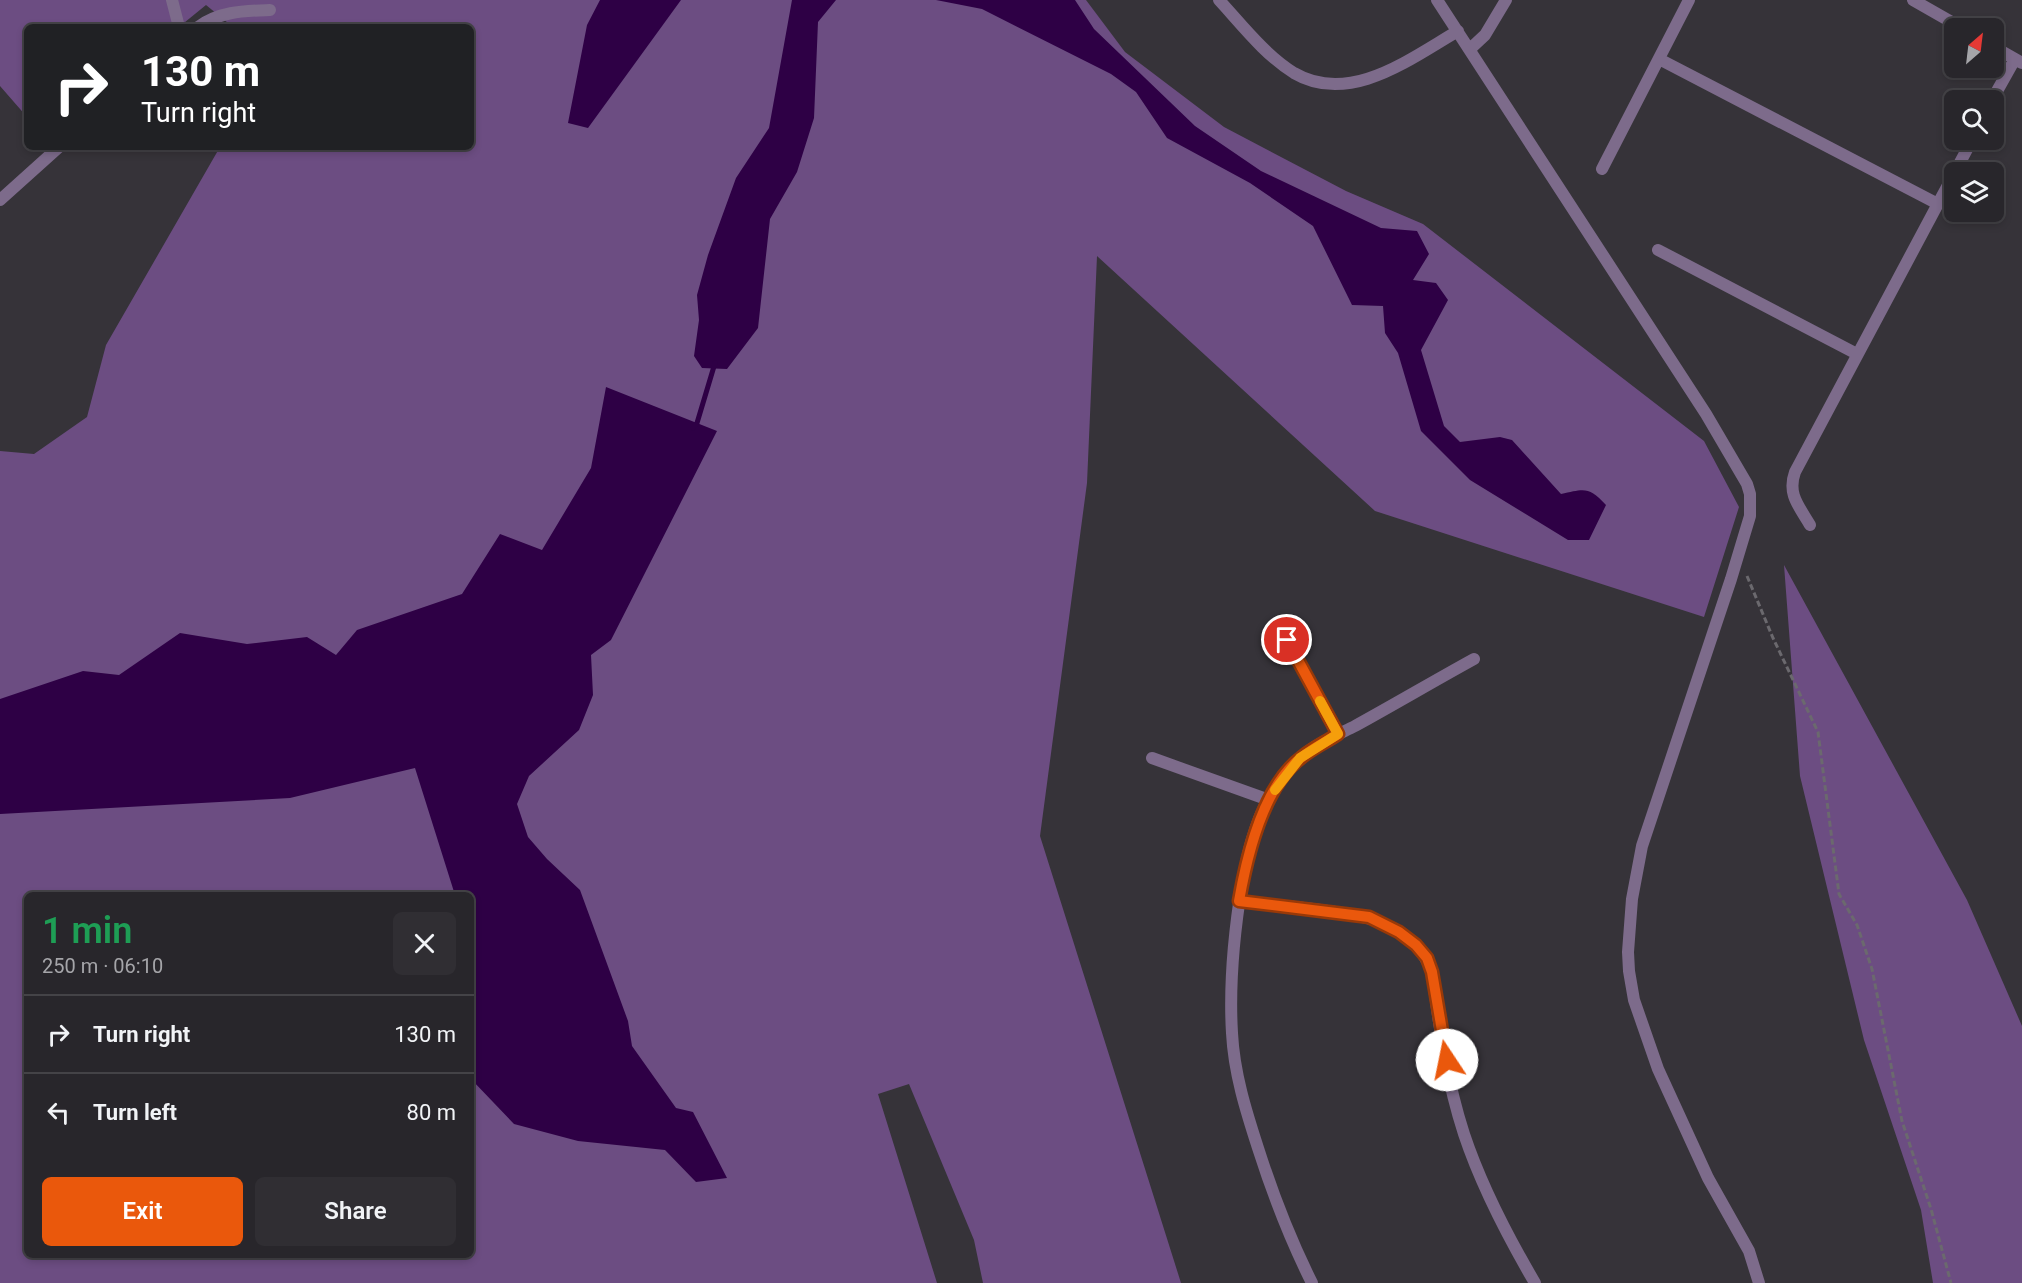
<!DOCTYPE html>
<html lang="en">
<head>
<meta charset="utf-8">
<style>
  body { margin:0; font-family:Roboto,sans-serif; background:#302e33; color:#f1f3f6; height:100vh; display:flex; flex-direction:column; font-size:22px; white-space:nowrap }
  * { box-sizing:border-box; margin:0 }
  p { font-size:20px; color:#a5a5a9 }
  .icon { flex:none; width:33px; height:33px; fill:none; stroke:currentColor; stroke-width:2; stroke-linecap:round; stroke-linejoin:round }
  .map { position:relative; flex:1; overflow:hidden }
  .drawer { position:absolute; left:24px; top:892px; width:450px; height:366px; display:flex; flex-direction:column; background:#28262b; border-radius:9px; box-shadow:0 3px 9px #0003,0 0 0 2px #444347 }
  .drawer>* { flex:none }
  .hud { position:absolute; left:24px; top:24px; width:450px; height:126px; border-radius:9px; box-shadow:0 3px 9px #0003,0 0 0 2px #444347; background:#202124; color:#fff; overflow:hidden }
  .needle { width:39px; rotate:28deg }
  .fabs { position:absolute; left:1944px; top:18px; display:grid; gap:12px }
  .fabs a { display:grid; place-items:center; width:60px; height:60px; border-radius:9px; background:#28262b; box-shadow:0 3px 9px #0003,0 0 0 2px #444347; font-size:30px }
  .pin { position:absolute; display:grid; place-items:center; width:51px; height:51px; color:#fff; margin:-26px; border:3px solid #fff; border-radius:50%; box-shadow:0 2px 6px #0007 }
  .me { position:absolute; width:66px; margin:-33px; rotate:349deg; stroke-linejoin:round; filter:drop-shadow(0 0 4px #0008) }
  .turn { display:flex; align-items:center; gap:21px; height:126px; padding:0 18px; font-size:27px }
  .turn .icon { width:78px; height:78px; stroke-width:2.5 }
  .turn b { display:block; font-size:42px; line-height:51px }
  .round { display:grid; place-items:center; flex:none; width:63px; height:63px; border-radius:9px; background:#302e33 }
  .head { display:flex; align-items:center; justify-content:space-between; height:102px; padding:0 18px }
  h1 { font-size:36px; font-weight:600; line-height:45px; color:#1e9e55 }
  .button { display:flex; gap:12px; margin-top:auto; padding:12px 18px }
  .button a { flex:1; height:69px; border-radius:9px; background:#ea580c; color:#fff; font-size:24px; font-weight:600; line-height:69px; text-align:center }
  .button a+a { background:#302e33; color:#f1f3f6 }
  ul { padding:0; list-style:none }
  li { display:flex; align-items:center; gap:18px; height:78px; padding:0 18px; border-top:2px solid #444347 }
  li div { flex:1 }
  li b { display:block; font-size:22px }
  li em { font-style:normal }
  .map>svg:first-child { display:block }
  .green { fill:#6c4d82; fill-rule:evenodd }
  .water { fill:#2e0045 }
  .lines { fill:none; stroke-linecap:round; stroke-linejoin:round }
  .stream { stroke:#2e0045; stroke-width:5 }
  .path { stroke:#6b696e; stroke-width:3; stroke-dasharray:6 3; stroke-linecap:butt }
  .minor { stroke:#7d6b8b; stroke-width:12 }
  .route-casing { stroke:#983908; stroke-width:15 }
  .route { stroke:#ea580c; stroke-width:10 }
  .slow { stroke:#f59e0b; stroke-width:10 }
</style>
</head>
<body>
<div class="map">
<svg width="2022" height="1283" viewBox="0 0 2022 1283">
  <rect width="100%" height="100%" fill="#363339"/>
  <path class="green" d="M0 0H1086L1125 52 1224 127 1346 191 1423 224 1704 441 1739 507 1704 617 1375 511 1097 256 1087 483 1040 836 1181 1283H983L974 1240 909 1084 878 1094 937 1283H0V451L34 454 87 417 106 345 220 147H471V27H233L206 5 179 27H27V117L0 86ZM27 896H471V1256H27Z
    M1784 565 1967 900 2022 1026V1283H1933L1921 1210 1864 1040 1800 776Z"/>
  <path class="water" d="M600 0H681L588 128 568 123 587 25Z
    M792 0H836L818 22 814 118 797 172 770 219 758 328 727 369 702 368 694 356 699 320 697 295 708 255 736 178 769 128Z
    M936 0H1075L1094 29 1195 126 1261 171 1381 228 1417 231 1429 254 1413 280 1436 283 1448 300 1421 350 1444 426 1460 442 1500 437 1512 440 1561 494C1584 489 1589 486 1606 505L1589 540H1568L1470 480 1421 431 1398 353 1385 333 1383 306 1352 305 1313 226 1250 183 1167 138 1136 92 1111 74 982 9Z
    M606 387 717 431 611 640 591 655 593 695 579 730 529 776 517 804 528 837 547 859 580 890 628 1021 632 1046 676 1108 693 1112 727 1178 696 1182 665 1150 578 1141 514 1124 471 1079V896L455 895 415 768 290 798 0 814V699L83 671 119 675 180 633 247 644 307 637 336 655 357 630 462 594 500 534 542 550 591 468Z"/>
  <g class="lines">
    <path class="stream" d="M693 428 697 423 715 363"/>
    <path class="path" d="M1747 576 1773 638 1818 732 1839 894 1857 925 1872 969 1902 1121 1931 1209 1951 1283"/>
    <path class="minor" d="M172 0 179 27
      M1219 0C1242 25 1265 55 1294 73 1350 106 1411 58 1458 31
      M1437 0 1706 414 1747 484 1750 494V516L1731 579 1642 846 1632 899 1628 952 1629 971 1634 1000 1658 1069 1708 1178 1749 1251 1759 1283
      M1913 0 1962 28
      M198 27C220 11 244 11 270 10
      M1994 47 2022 63
      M1470 49 1485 35 1506 0
      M1659 59 1938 204
      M1992 100 2015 59
      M1602 169 1689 0
      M0 200 59 147
      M1658 250 1857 354
      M1810 525C1799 506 1787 494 1795 472L1972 140
      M1278 622 1337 734
      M1152 758 1269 800
      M1239 901C1264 904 1288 906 1313 909 1361 915 1412 920 1432 972 1439 1026 1447 1082 1464 1134 1481 1185 1508 1237 1535 1283
      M1312 1283C1290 1239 1273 1195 1258 1148 1246 1111 1234 1073 1232 1033 1229 983 1234 933 1242 884 1249 840 1265 788 1300 758 1315 744 1337 735 1355 726 1395 704 1434 681 1474 659"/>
  </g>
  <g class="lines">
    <g class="route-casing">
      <path id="route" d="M1287 640 1338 734C1326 742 1313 748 1302 757 1263 786 1247 855 1239 901L1369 917 1399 932 1416 945 1427 958 1432 972 1447 1060"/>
    </g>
    <use href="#route" class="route"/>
    <path class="slow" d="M1275 790 1300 758 1338 734 1320 701"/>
  </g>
</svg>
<div class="fabs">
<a><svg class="needle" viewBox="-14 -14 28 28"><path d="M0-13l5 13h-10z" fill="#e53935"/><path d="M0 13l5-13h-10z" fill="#a5a5a9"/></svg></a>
<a><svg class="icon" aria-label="search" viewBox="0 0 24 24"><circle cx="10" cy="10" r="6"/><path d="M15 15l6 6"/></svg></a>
<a><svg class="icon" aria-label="layers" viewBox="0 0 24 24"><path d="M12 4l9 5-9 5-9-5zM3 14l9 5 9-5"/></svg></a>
</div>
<div class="pin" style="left:1287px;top:640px;background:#d93025"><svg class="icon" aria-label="arrive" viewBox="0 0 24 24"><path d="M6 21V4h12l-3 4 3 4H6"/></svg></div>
<svg class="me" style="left:1447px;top:1060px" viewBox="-20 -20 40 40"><circle r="19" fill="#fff"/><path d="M0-13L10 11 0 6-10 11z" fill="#ea580c"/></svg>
<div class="hud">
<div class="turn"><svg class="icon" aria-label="right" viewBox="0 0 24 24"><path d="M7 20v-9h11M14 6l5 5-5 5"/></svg><div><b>130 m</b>Turn right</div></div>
</div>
<section class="drawer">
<div class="head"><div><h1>1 min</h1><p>250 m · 06:10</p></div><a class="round"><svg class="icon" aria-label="close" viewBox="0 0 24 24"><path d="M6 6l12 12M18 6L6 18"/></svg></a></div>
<ul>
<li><svg class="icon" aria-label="right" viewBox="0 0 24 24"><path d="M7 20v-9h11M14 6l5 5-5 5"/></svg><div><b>Turn right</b></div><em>130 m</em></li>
<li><svg class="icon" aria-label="left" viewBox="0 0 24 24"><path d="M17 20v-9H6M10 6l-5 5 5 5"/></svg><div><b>Turn left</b></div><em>80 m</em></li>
</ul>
<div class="button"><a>Exit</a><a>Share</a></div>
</section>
</div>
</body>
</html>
